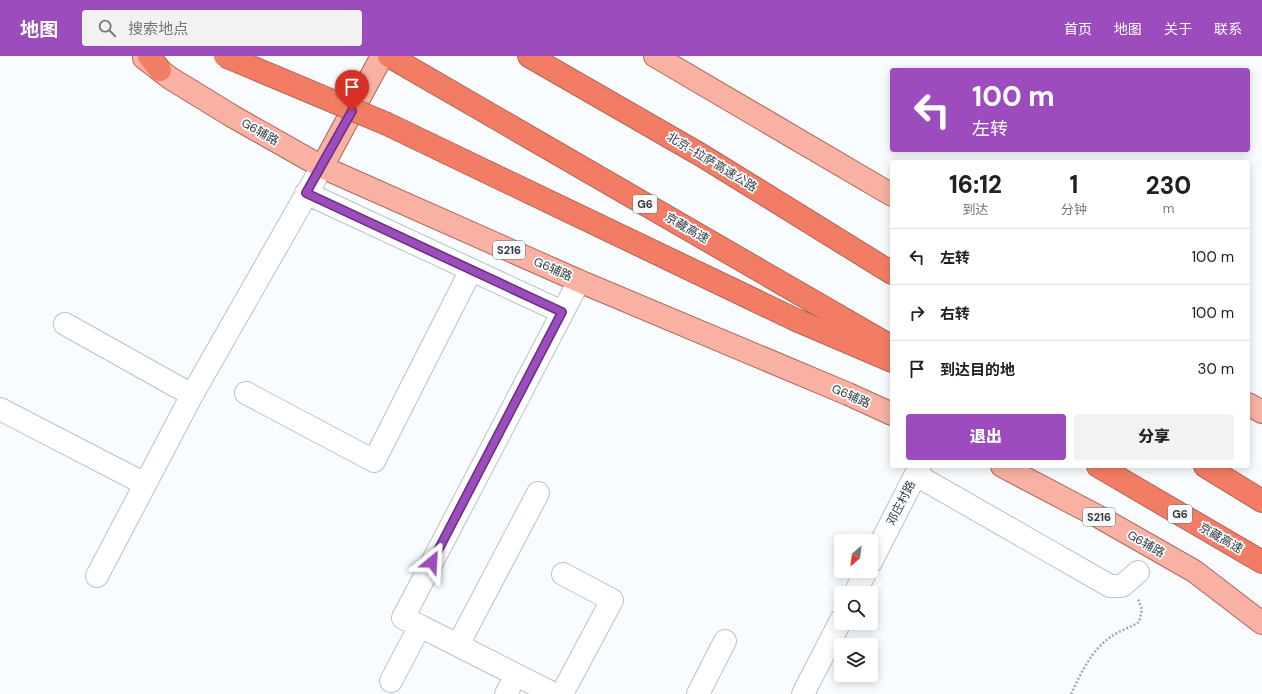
<!DOCTYPE html>
<html lang="zh">
<head>
<meta charset="utf-8">
<style>
  body { margin:0; font-family:"DM Sans","Noto Sans SC",sans-serif; background:#f2f2f2; color:#222; height:100vh; display:flex; flex-direction:column; font-size:15px; white-space:nowrap }
  * { box-sizing:border-box; margin:0 }
  p { font-size:13px; color:#767676 }
  .icon { flex:none; width:22px; height:22px; fill:none; stroke:currentColor; stroke-width:2; stroke-linecap:round; stroke-linejoin:round }
  .map { position:relative; flex:1; overflow:hidden }
  .details { position:absolute; left:890px; top:104px; width:360px; height:308px; display:flex; flex-direction:column; background:#fff; border-radius:4px; box-shadow:0 2px 10px #0003 }
  .details>* { flex:none }
  .banner { position:absolute; left:890px; top:12px; width:360px; height:84px; border-radius:4px; box-shadow:0 2px 10px #0003; background:#9c4cbc; color:#fff; overflow:hidden }
  .needle { width:26px; rotate:208deg }
  .fabs { position:absolute; left:834px; top:478px; display:grid; gap:8px }
  .fabs a { display:grid; place-items:center; width:44px; height:44px; border-radius:4px; background:#fff; box-shadow:0 2px 10px #0003; font-size:20px }
  .pin { position:absolute; display:grid; place-items:center; width:34px; height:34px; color:#fff; margin:-41px -17px; border-radius:50% 50% 50% 0; rotate:-45deg; box-shadow:0 0 4px #0007 }
  .pin .icon { rotate:45deg }
  .me { position:absolute; width:44px; margin:-22px; rotate:27deg; stroke-linejoin:round; filter:drop-shadow(0 0 3px #0008) }
  .turn { display:flex; align-items:center; gap:14px; height:84px; padding:0 16px; font-size:18px }
  .turn .icon { width:52px; height:52px; stroke-width:2.5 }
  .turn b { display:block; font-size:28px; line-height:34px }
  .eta { display:flex; justify-content:space-evenly; align-items:center; height:68px; text-align:center }
  .eta b { font-size:24px; font-weight:800; line-height:28px }
  .action { display:flex; gap:8px; margin-top:auto; padding:8px 16px }
  .action a { flex:1; height:46px; border-radius:4px; background:#9c4cbc; color:#fff; font-size:16px; font-weight:800; line-height:46px; text-align:center }
  .action a+a { background:#f2f2f2; color:#222 }
  ul { padding:0; list-style:none }
  li { display:flex; align-items:center; gap:12px; height:56px; padding:0 16px; border-top:1px solid #e0e0e0 }
  li div { flex:1 }
  li b { display:block; font-size:15px }
  li em { font-style:normal }
  header { display:flex; align-items:center; gap:24px; box-sizing:border-box; height:56px; padding:0 20px; background:#9c4cbc; color:#fff }
  header strong { font-size:19px }
  nav { display:flex; gap:22px; margin-inline-start:auto; font-size:14px }
  .search { width:280px; height:36px; background:#f2f2f2; display:flex; align-items:center; gap:10px; box-sizing:border-box; padding:0 14px; border-radius:4px; color:#767676; font-size:15px }
  .map>svg:first-child { display:block }
  .lines { fill:none; stroke-linecap:round; stroke-linejoin:round }
  .minor-casing { stroke:#b9c2c9; stroke-width:24 }
  .major-casing { stroke:#b16656; stroke-width:24 }
  .highway-casing { stroke:#b16656; stroke-width:24 }
  .path { stroke:#a6aaad; stroke-width:2.5; stroke-dasharray:2 2; stroke-linecap:butt }
  .minor { stroke:#fff; stroke-width:22 }
  .major { stroke:#f8b1a2; stroke-width:22 }
  .highway { stroke:#f37d64; stroke-width:22 }
  .highway-bridge-casing { stroke:#b16656; stroke-width:24; stroke-linecap:butt }
  .highway-bridge { stroke:#f37d64; stroke-width:22 }
  .route-casing { stroke:#65317a; stroke-width:10 }
  .route { stroke:#9c4cbc; stroke-width:7 }
  .labels { text-anchor:middle; stroke-width:3.5; stroke-linejoin:round; paint-order:stroke }
  .shield { fill:#f8fcff; stroke:#707476; stroke-width:1 }
  .shield-label { font-size:11px; font-weight:bold; fill:#363a3c }
  .street-label { font-size:12px; fill:#363a3c; stroke:#f8fcff }
</style>
</head>
<body>
<header>
<strong>地图</strong>
<div class="search"><svg class="icon" aria-label="search" viewBox="0 0 24 24"><circle cx="10" cy="10" r="6"/><path d="M15 15l6 6"/></svg>搜索地点</div>
<nav><a>首页</a><a>地图</a><a>关于</a><a>联系</a></nav>
</header>
<div class="map">
<svg width="1262" height="638" viewBox="0 0 1262 638">
  <rect width="100%" height="100%" fill="#f8fcff"/>
  <g class="lines">
    <g class="minor-casing">
      <path id="minor" d="M306 137 562 256
        M65 268 192 339
        M246 337 374 405 471 214
        M0 353 145 428
        M916 419 1110 530H1122L1138 516
        M871 506 920 410
        M97 520 192 339 322 111
        M855 537 866 515
        M420 570 403 562 579 225
        M458 589 538 437
        M391 625 420 570 554 638
        M506 638 516 619
        M562 638 612 544 563 518
        M698 638 725 585
        M803 638 841 564"/>
    </g>
    <g class="major-casing">
      <path id="major" d="M655 0 892 139
        M144 2 170 22 232 60 322 111 579 225 848 338 892 358
        M322 111 382 0
        M1248 348 1262 356
        M1002 410 1101 462 1194 515 1262 567"/>
    </g>
    <g class="highway-casing">
      <path id="highway" d="M149 0 160 14
        M389 0 892 291
        M529 0 701 99 892 217
        M387 68 796 264 892 305
        M1098 410 1262 506
        M1205 410 1262 445"/>
    </g>
    <path class="path" d="M1071 638C1080 619 1091 595 1109 582 1118 575 1130 572 1139 566L1142 554 1138 543"/>
    <use href="#minor" class="minor"/>
    <use href="#major" class="major"/>
    <use href="#highway" class="highway"/>
    <g class="highway-bridge-casing">
      <path id="highway-bridge" d="M225 0 387 68"/>
    </g>
    <use href="#highway-bridge" class="highway-bridge"/>
  </g>
  <g class="lines">
    <g class="route-casing">
      <path id="route" d="M352 55 306 137 562 256 432 506"/>
    </g>
    <use href="#route" class="route"/>
  </g>
  <g class="labels">
    <g class="shield">
      <rect x="633" y="139" width="24" height="18" rx="3"/>
      <rect x="493" y="185" width="32" height="18" rx="3"/>
      <rect x="1168" y="449" width="24" height="18" rx="3"/>
      <rect x="1083" y="452" width="32" height="18" rx="3"/>
    </g>
    <g class="shield-label">
      <text x="645" y="152">G6</text>
      <text x="509" y="198">S216</text>
      <text x="1180" y="462">G6</text>
      <text x="1099" y="465">S216</text>
    </g>
    <g class="street-label">
      <text transform="translate(260 76) rotate(30)" y="4">G6辅路</text>
      <text transform="translate(712 106) rotate(31)" y="4">北京-拉萨高速公路</text>
      <text transform="translate(687 172) rotate(30)" y="4">京藏高速</text>
      <text transform="translate(553 213) rotate(24)" y="4">G6辅路</text>
      <text transform="translate(851 340) rotate(24)" y="4">G6辅路</text>
      <text transform="translate(901 447) rotate(-63)" y="4">邓庄村路</text>
      <text transform="translate(1221 482) rotate(30)" y="4">京藏高速</text>
      <text transform="translate(1146 488) rotate(30)" y="4">G6辅路</text>
    </g>
  </g>
</svg>
<div class="fabs">
<a><svg class="needle" viewBox="-14 -14 28 28"><path d="M0-13l5 13h-10z" fill="#e53935"/><path d="M0 13l5-13h-10z" fill="#767676"/></svg></a>
<a><svg class="icon" aria-label="search" viewBox="0 0 24 24"><circle cx="10" cy="10" r="6"/><path d="M15 15l6 6"/></svg></a>
<a><svg class="icon" aria-label="layers" viewBox="0 0 24 24"><path d="M12 4l9 5-9 5-9-5zM3 14l9 5 9-5"/></svg></a>
</div>
<div class="pin" style="left:352px;top:55px;background:#d93025"><svg class="icon" aria-label="arrive" viewBox="0 0 24 24"><path d="M6 21V4h12l-3 4 3 4H6"/></svg></div>
<svg class="me" style="left:432px;top:506px" viewBox="-20 -20 40 40"><path d="M0-17L14 15 0 8-14 15z" fill="#9c4cbc" stroke="#fff" stroke-width="4"/></svg>
<div class="banner">
<div class="turn"><svg class="icon" aria-label="left" viewBox="0 0 24 24"><path d="M17 20v-9H6M10 6l-5 5 5 5"/></svg><div><b>100 m</b>左转</div></div>
</div>
<section class="details">
<div class="eta">
<div><b>16:12</b><p>到达</p></div>
<div><b>1</b><p>分钟</p></div>
<div><b>230</b><p>m</p></div>
</div>
<ul>
<li><svg class="icon" aria-label="left" viewBox="0 0 24 24"><path d="M17 20v-9H6M10 6l-5 5 5 5"/></svg><div><b>左转</b></div><em>100 m</em></li>
<li><svg class="icon" aria-label="right" viewBox="0 0 24 24"><path d="M7 20v-9h11M14 6l5 5-5 5"/></svg><div><b>右转</b></div><em>100 m</em></li>
<li><svg class="icon" aria-label="arrive" viewBox="0 0 24 24"><path d="M6 21V4h12l-3 4 3 4H6"/></svg><div><b>到达目的地</b></div><em>30 m</em></li>
</ul>
<div class="action"><a>退出</a><a>分享</a></div>
</section>
</div>
</body>
</html>
